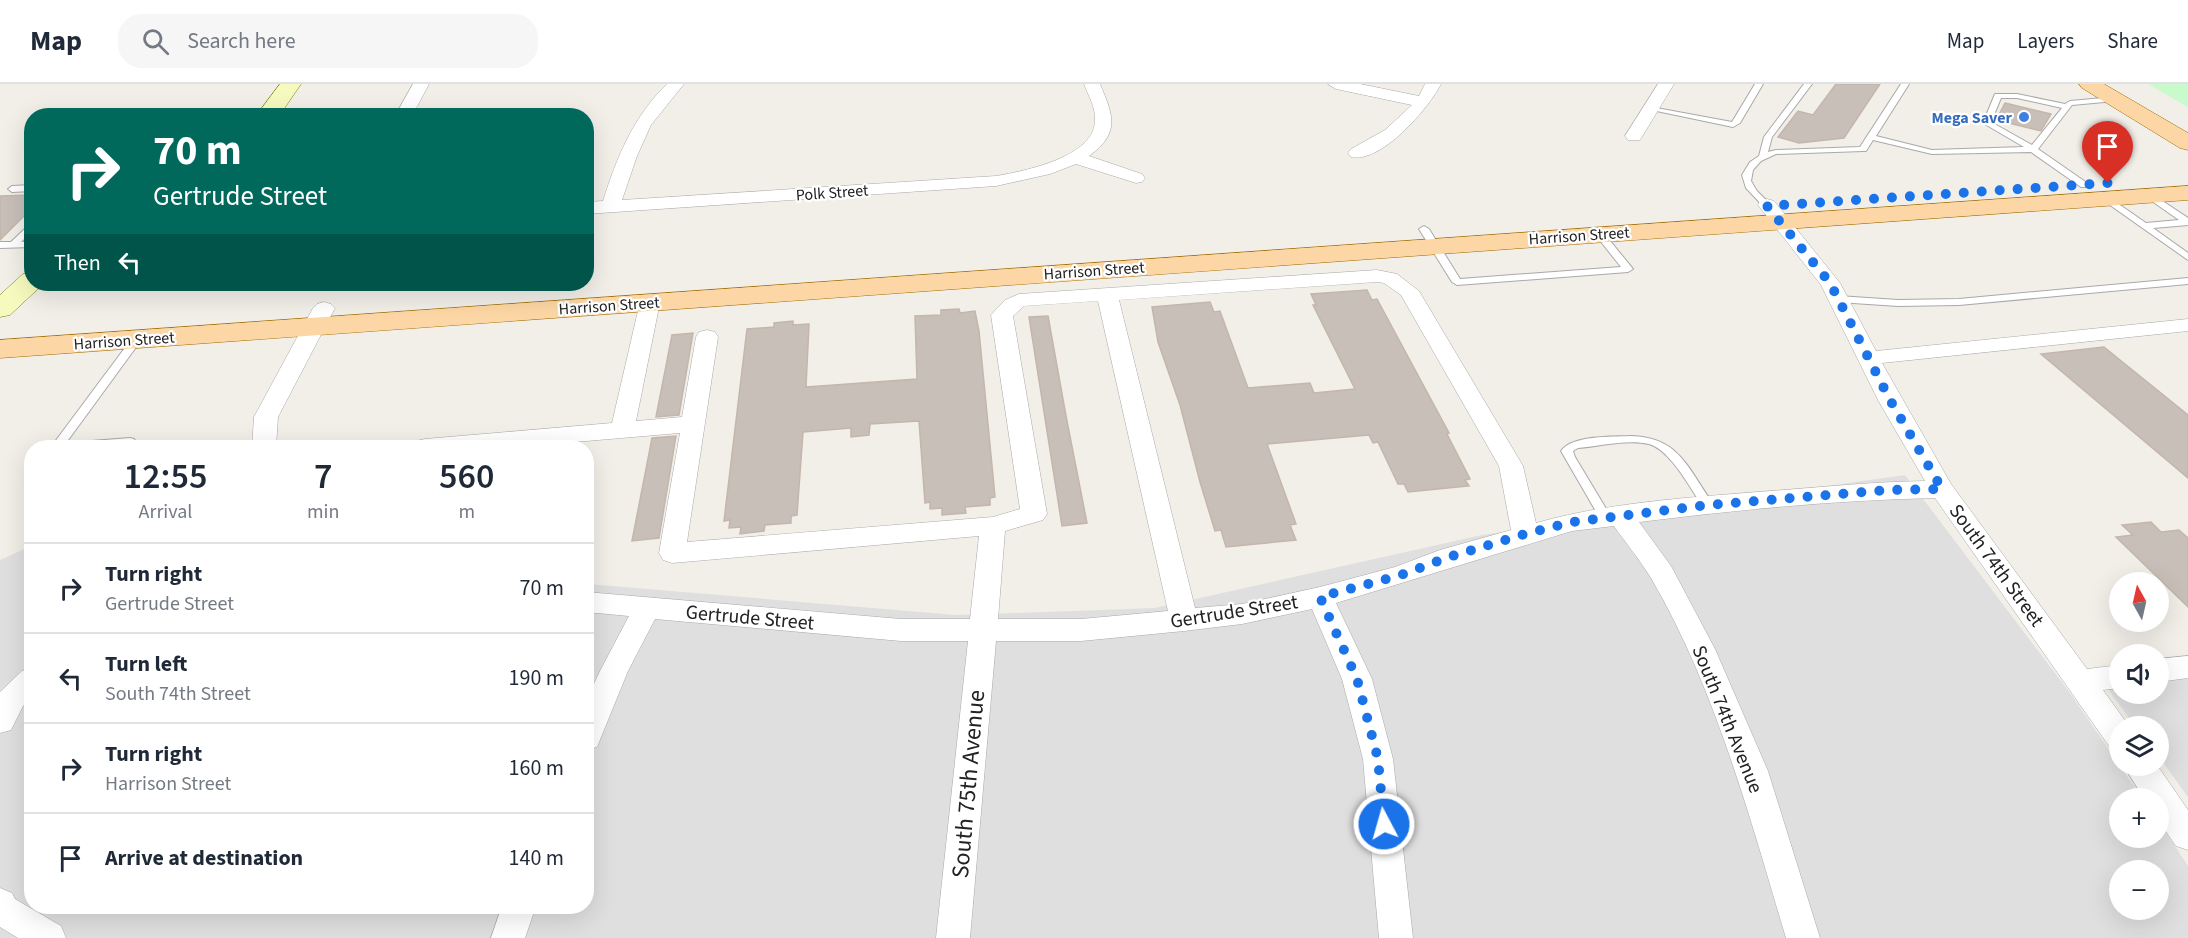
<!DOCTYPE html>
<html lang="en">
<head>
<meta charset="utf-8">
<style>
  body { margin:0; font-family:"Source Sans 3",sans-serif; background:#f6f6f7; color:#1f2937; height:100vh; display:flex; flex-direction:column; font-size:22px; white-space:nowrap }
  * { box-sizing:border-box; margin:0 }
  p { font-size:20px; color:#747a83 }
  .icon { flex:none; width:33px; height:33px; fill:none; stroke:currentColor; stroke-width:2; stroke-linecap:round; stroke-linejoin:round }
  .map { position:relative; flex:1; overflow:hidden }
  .side { position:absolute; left:24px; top:356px; width:570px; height:474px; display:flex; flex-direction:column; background:#fff; border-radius:24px; box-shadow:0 6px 24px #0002 }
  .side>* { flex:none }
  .hud { position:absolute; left:24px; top:24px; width:570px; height:183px; border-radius:24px; box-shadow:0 6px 24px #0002; background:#00695c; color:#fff; overflow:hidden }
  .needle { width:39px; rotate:352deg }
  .buttons { position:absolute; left:2109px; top:488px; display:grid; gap:12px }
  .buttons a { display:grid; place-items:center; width:60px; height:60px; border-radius:50%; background:#fff; box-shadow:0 6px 24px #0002; font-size:30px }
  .pin { position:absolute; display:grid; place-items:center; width:51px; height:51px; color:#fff; margin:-62px -26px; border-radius:50% 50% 50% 0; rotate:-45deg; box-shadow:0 0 6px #0007 }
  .pin .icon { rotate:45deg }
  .me { position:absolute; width:66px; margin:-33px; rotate:354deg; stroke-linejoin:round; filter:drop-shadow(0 0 4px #0008) }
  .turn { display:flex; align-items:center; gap:21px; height:126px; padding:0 30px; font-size:27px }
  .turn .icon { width:78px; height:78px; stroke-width:2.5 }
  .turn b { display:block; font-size:42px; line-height:51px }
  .then { display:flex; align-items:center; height:57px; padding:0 30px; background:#0003; gap:12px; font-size:22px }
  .eta { display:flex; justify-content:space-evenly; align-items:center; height:102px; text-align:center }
  .eta b { font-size:36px; font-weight:600; line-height:42px }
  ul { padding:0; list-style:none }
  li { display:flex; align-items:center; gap:18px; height:90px; padding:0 30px; border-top:2px solid #e0e1e3 }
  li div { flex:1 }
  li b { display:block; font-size:22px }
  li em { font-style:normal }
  header { display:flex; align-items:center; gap:36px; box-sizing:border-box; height:84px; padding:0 30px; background:#fff; border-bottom:2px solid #e0e1e3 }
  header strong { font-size:28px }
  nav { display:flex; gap:33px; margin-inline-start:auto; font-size:21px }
  .search { width:420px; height:54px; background:#f6f6f7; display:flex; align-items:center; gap:15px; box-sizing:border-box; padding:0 21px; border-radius:24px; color:#747a83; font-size:22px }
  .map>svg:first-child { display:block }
  .residential { fill:#e0dfdf; fill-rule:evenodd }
  .park { fill:#c8facc }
  .building { fill:#c7bfb8; stroke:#c4b6ab; stroke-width:1.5 }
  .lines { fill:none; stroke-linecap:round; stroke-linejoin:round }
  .lane-casing { stroke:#a9a9a9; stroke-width:2 }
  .street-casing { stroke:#a9a9a9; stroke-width:1 }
  .secondary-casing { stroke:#707d05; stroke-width:1 }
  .primary-casing { stroke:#a06b00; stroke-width:1 }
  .lane { fill:#fff; fill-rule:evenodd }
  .street { fill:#fff; fill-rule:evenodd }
  .secondary { fill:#f7fabf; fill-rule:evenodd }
  .primary { fill:#fcd6a4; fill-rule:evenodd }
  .route { stroke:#1a73e8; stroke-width:10; stroke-dasharray:0 18 }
  .shop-dot { fill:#3f7fe0; stroke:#fff; stroke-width:2 }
  .labels { text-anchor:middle; stroke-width:4.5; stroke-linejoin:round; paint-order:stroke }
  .far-shop-label { font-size:16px; font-weight:bold; fill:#366cbe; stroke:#fff; text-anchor:end }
  .far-street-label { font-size:16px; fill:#222; stroke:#fff }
  .street-label { font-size:20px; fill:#222; stroke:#fff }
  .near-street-label { font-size:24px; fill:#222; stroke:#fff }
</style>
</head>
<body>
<header>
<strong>Map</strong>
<div class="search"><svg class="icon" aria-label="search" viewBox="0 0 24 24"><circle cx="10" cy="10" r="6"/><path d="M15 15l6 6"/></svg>Search here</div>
<nav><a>Map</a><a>Layers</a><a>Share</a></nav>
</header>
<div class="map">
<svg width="2188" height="854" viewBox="0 0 2188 854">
  <rect width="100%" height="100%" fill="#f2efe9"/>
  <path class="residential" d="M1905 391 2070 609 2142 714H2120V753H2158L2159 738 2188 782V854H0V476L31 462 32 822H586L587 500 956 531 1155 524 1482 451ZM2120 786H2158V825H2120Z
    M2188 572V713L2159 673 2158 642H2135L2094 586 2119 582 2120 609H2158L2159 577Z"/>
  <path class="park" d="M2148 0H2188V23Z"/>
  <path class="building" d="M1836 0H1880L1844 54 1799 59 1778 53 1798 27 1813 31Z
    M2005 19 2051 30 2041 47 1996 36Z
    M32 111V124L0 156V112Z
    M1367 206 1372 216 1377 215 1449 349 1447 350 1470 395 1465 396 1469 402 1408 408 1404 400H1398L1378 358 1373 359 1369 351 1267 360 1296 440 1290 441 1296 456 1226 463 1221 446 1215 447 1200 398 1180 321 1158 258 1152 223 1210 218 1214 228 1220 227 1248 304 1310 299 1314 309 1355 305 1313 221H1316L1311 210Z
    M959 225 960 229 975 227 979 247 995 413 990 414V421L965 423 966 429 942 431V424L930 425V418L925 419 919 337 870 340 869 351 851 353V344L803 348 797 431 791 432V439L765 441 764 447 740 450 741 443 729 444 730 436 724 437 747 245 774 243V239L793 237V241L809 240 806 303 917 295 915 232 941 231V226Z
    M1048 232 1066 332 1087 439 1062 442 1029 233Z
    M693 249 679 331 656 333 672 251Z
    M2104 263 2188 331V394L2041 270Z
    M676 352 659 454 632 457 652 354Z
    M2151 438 2161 448 2179 446 2188 454V523L2116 453 2133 451 2122 441Z"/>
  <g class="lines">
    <g class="lane-casing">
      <path id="lane" d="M1755 0H1763L1740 39 1733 43 1647 25 1651 23 1732 38Z
        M1804 0H1812L1772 53 1768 68 1776 66 1860 63 1901 0H1909L1876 52 1932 66 2024 63 1983 39 1995 10H2017L2065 20 2070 17 2115 13 2119 15 2115 17 2072 21 2038 65 2087 99V103H2081L2031 68 1932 70 1873 56 1866 67H1863L1776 70 1761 77 1753 86 1751 97 1757 107 1771 121 1770 123H1764L1746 104 1742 91 1750 78 1759 72 1764 53ZM2001 14H2017L2062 24 2032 61 1991 38Z
        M32 101V107L12 108 8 105 12 102Z
        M2149 108 2188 134V141L2153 144 2188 169V176L2100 114 2104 111 2107 112 2146 139 2179 136 2146 113V109Z
        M32 138V147L21 158 32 157V163L0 164V158H11Z
        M1424 142 1429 145 1460 195 1621 183 1594 149 1599 146 1602 147 1633 185 1628 188 1457 201 1452 198 1419 145Z
        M2188 194V200L1959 221 1898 222 1838 218 1833 215 1838 212 1898 216 1959 215Z
        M137 252 142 255 66 359 130 354 134 355 136 358 134 361 112 363H51L133 253Z
        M1630 352C1679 353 1687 383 1712 418L1714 421 1712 424H1704C1691 406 1671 366 1649 360 1627 355 1601 362 1578 364L1573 367 1575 373 1611 433 1605 437 1601 436 1561 367C1572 351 1612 353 1630 352Z"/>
    </g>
    <g class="street-casing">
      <path id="street" d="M413 0H429L412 32H395Z
        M667 0H684L651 41 637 72 622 116 996 92C1025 87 1095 73 1095 36 1096 24 1088 11 1084 0H1100C1113 31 1121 49 1089 72L1142 90 1145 94 1142 98 1136 99 1076 80 1050 90 996 102 586 130V118L603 117C617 73 633 33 667 0Z
        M1328 0H1360L1419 12 1425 0H1441C1429 24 1381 80 1351 73L1348 69 1351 65 1385 46 1412 21 1336 5Z
        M1658 0H1674L1640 56H1628L1625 52Z
        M1767 115 1774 117 1840 199 1876 267 2188 235V247L1882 279 1951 400 2087 585 2120 581V604L2103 606 2129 642H2120V665L2109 662 1935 414C1836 416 1737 426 1639 438L1671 482 1715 565 1768 687 1820 854H1786C1750 734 1715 603 1651 494 1640 476 1626 459 1614 442L1572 447 1336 519 1372 595 1393 675 1413 854H1379L1363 675 1342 595 1312 525 1242 540 1184 547 1081 557H996L970 854H936L968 557H901L655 535 628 587 597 663 586 666V617L600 587 629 532 586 528V508L901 535H970L979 452 672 479 663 476 659 469 680 349 516 363H413L416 357 425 355 612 339 640 218 643 214 650 212 657 214 660 218 636 337 682 333 696 253 699 248 707 246 715 248 718 253 687 458 993 433 1020 425 991 231 1005 216 1019 210 1377 186 1397 190 1419 207 1523 382 1536 439C1607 419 1683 414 1757 408 1813 404 1869 398 1925 397L1878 316 1821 201 1758 121 1760 117ZM1377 198 1384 199 1401 211 1499 382 1511 446 1440 466 1395 483 1320 503 1242 520 1195 524 1119 216ZM1098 217 1168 527 1081 535H998L1005 447 1043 436 1047 430 1013 232 1024 222Z
        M324 218 331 220 335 224 278 333 276 363H252L254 333 313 224 317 220Z
        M2188 572V594L2158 598V575Z
        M32 584V614L23 622 11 646 0 649V608L22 587Z
        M2123 681H2157L2188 726V766L2176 762 2158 736V714H2144Z
        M0 804 12 809 15 815 61 842 66 854H18L0 843Z
        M502 822H536L525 854H491Z"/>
    </g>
    <g class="secondary-casing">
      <path id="secondary" d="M280 0H301L279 32H256Z
        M32 188V200H43L41 202 10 231 0 233V211L23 190Z"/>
    </g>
    <g class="primary-casing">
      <path id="primary" d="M2079 0H2104L2188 49V66L2180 64 2082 4Z
        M2188 102V116L0 274V256Z"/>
    </g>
    <use href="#lane" class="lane"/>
    <use href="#street" class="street"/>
    <use href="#secondary" class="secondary"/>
    <use href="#primary" class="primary"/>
  </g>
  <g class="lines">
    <path class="route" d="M1384 740 1378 675 1357 595 1320 513 1401 491 1449 473 1525 450 1572 438 1708 421 1889 406 1942 405 1890 316 1830 199 1767 122 2108 99"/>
  </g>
  <circle class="shop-dot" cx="2024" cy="33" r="6"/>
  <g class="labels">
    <g class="far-shop-label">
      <text x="2012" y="39">Mega Saver</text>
    </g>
    <g class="far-street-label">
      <text transform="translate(832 108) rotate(-4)" y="6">Polk Street</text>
      <text transform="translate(1579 151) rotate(-4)" y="6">Harrison Street</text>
      <text transform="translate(1094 186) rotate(-4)" y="6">Harrison Street</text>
      <text transform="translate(609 221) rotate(-4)" y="6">Harrison Street</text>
      <text transform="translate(124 256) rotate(-4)" y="6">Harrison Street</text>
    </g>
    <g class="street-label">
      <text transform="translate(1997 481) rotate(54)" y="7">South 74th Street</text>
      <text transform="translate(1234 527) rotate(-9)" y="7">Gertrude Street</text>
      <text transform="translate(750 533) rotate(5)" y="7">Gertrude Street</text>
      <text transform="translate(1728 635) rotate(68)" y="7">South 74th Avenue</text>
    </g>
    <g class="near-street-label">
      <text transform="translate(968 700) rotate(-85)" y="8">South 75th Avenue</text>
    </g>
  </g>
</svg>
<div class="buttons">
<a><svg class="needle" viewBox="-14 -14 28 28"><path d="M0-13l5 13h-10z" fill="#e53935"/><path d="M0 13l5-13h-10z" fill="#747a83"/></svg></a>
<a><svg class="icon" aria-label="sound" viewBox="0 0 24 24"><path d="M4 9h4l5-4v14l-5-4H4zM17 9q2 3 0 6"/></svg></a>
<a><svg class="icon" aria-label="layers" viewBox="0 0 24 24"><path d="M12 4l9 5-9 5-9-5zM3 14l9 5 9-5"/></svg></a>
<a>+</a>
<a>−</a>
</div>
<div class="pin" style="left:2108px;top:99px;background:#d93025"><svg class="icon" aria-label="arrive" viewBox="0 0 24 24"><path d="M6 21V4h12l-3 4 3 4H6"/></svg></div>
<svg class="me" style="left:1384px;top:740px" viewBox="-20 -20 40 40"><circle r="17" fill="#1a73e8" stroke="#fff" stroke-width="3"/><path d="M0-11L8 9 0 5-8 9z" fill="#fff"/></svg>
<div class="hud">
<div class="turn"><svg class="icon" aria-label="right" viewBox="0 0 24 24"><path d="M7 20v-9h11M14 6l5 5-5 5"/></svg><div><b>70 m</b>Gertrude Street</div></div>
<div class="then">Then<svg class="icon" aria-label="left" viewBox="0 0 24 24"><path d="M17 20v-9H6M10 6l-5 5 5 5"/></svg></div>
</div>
<section class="side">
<div class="eta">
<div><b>12:55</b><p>Arrival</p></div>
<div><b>7</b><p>min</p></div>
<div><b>560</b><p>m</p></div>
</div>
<ul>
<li><svg class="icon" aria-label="right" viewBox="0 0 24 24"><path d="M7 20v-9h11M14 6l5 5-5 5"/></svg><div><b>Turn right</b><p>Gertrude Street</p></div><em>70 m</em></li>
<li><svg class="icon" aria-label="left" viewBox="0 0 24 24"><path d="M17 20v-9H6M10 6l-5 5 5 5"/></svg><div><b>Turn left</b><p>South 74th Street</p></div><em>190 m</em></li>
<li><svg class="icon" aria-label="right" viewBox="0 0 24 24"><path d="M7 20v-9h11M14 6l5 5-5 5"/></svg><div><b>Turn right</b><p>Harrison Street</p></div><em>160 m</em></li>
<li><svg class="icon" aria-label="arrive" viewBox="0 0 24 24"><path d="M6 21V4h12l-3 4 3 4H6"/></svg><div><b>Arrive at destination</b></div><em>140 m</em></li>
</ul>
</section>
</div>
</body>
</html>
